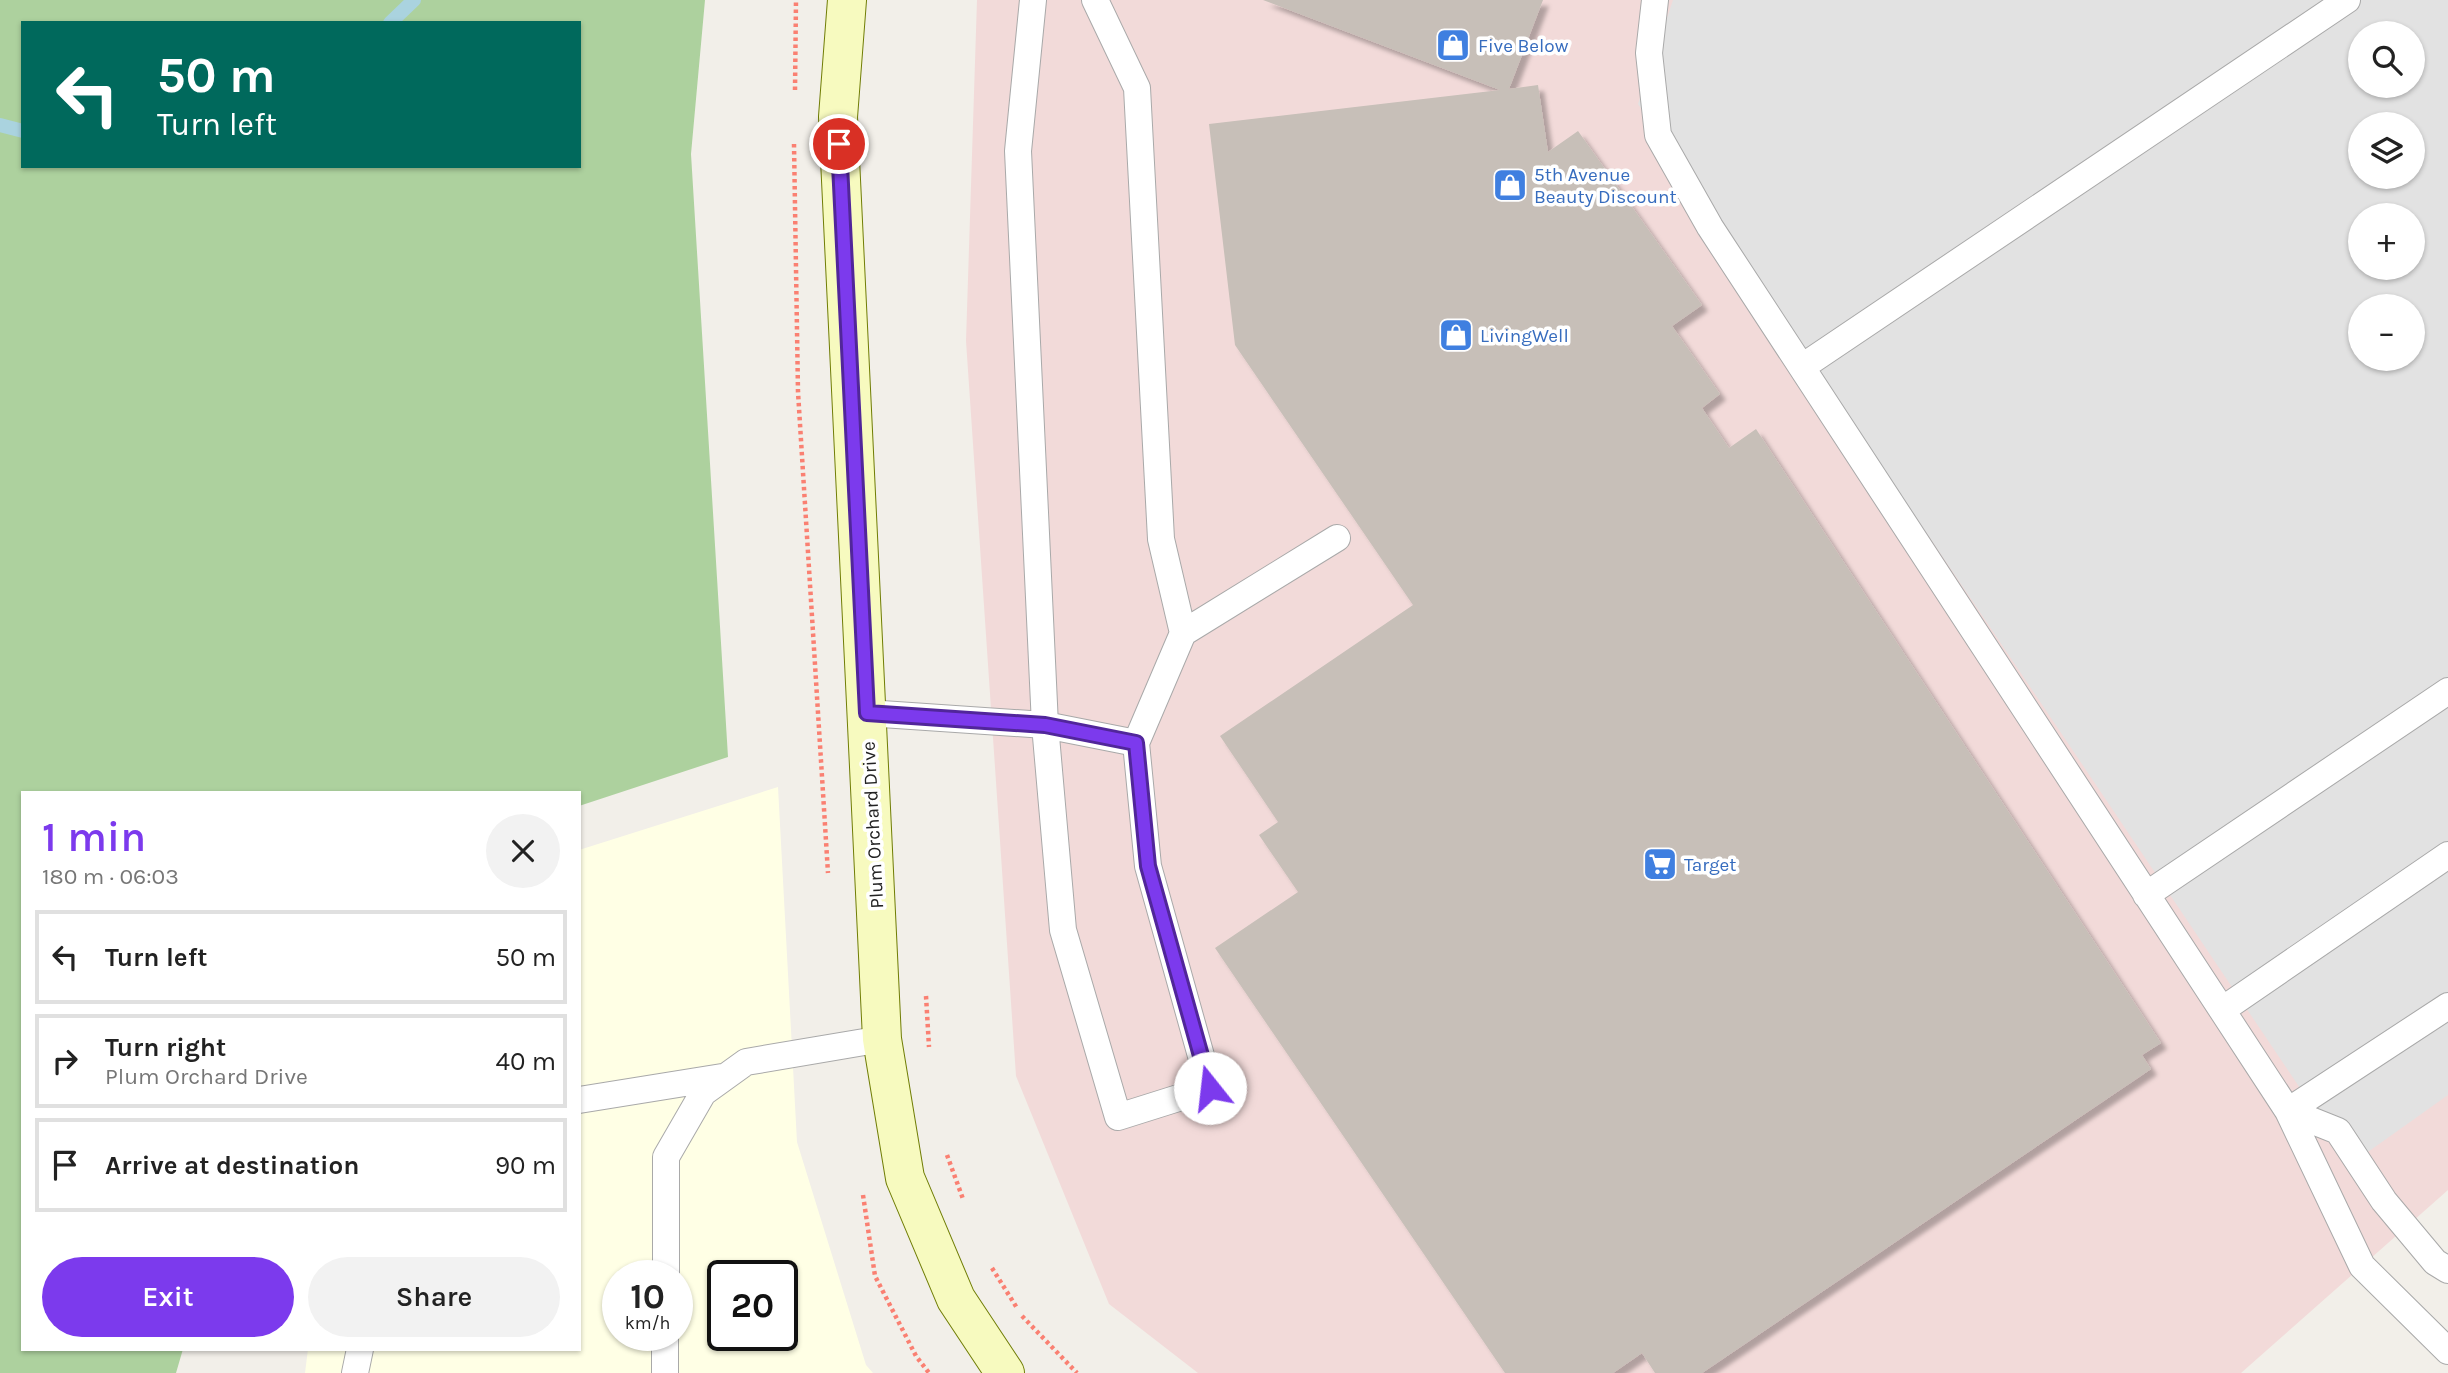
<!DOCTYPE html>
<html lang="en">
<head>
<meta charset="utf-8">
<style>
  body { margin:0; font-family:Karla,sans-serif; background:#f2f2f2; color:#222; height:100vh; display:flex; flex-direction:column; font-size:26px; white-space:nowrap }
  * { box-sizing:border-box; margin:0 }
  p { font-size:23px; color:#767676 }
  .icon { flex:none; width:38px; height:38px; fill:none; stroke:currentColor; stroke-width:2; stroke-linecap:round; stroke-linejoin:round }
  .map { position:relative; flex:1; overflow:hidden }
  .sheet { position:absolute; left:21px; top:791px; width:560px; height:560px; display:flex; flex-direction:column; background:#fff; border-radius:0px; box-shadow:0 2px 5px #0004 }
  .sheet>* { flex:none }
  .banner { position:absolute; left:21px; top:21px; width:560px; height:147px; border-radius:0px; box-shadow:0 2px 5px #0004; background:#00695c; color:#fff; overflow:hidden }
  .controls { position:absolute; left:2348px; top:21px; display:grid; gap:14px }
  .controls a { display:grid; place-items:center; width:77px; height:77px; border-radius:50%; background:#fff; box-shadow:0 2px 5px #0004; font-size:35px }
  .speed { position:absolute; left:602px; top:1260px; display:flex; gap:14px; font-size:35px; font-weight:700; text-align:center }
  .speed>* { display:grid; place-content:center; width:91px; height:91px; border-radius:50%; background:#fff; box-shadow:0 2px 5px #0004; line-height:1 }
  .speed small { font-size:18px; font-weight:400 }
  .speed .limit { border:4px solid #111; border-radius:10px; background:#fff; color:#111 }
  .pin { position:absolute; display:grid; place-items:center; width:60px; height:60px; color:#fff; margin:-30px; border:4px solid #fff; border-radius:50%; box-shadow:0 2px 7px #0007 }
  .me { position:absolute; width:77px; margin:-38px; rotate:344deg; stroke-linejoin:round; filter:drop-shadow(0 0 5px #0008) }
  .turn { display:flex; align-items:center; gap:24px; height:147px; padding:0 21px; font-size:32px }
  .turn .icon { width:91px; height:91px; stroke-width:2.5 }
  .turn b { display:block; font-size:49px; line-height:60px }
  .round { display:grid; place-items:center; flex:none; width:74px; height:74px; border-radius:37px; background:#f2f2f2 }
  .head { display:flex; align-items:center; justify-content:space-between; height:119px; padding:0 21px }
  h1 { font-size:42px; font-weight:600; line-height:52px; color:#7c3aed }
  .button { display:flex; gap:14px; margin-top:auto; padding:14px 21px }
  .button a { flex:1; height:80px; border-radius:42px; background:#7c3aed; color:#fff; font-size:28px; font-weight:600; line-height:80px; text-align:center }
  .button a+a { background:#f2f2f2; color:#222 }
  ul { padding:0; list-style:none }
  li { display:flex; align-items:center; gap:21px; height:94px; margin:0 14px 10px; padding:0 7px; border:4px solid #e0e0e0; border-radius:0px }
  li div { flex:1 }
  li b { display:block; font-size:26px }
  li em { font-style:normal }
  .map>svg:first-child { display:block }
  .commercial { fill:#f2dad9; fill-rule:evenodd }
  .education { fill:#ffffe5; fill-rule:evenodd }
  .forest { fill:#add19e; fill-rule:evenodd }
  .parking { fill:#e2e2e2; fill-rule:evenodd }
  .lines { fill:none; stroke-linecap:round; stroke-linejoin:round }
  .stream { stroke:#aad3df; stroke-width:14 }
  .building { fill:#c7bfb8; filter:url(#shadow) }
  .lane-casing { stroke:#a9a9a9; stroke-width:28 }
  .secondary-casing { stroke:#707d05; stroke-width:40 }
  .path { stroke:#fa8072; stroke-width:4.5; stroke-dasharray:3.5 3.5; stroke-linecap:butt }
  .lane { stroke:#fff; stroke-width:26 }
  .secondary { stroke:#f7fabf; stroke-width:38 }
  .route-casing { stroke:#51269a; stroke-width:18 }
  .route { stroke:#7c3aed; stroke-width:12 }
  .labels { text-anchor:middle; stroke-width:7; stroke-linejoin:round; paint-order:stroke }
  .shop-label { font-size:19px; fill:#366cbe; stroke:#fff; text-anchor:start }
  .street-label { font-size:19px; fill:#222; stroke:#fff }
</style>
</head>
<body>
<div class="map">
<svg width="2448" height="1373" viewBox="0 0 2448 1373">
  <defs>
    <filter id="shadow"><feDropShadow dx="6" dy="6" stdDeviation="2" flood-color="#0004"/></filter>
  </defs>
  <rect width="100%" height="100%" fill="#f2efe9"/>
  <path class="commercial" d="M977 0H2448V1190L2241 1373H1198L1109 1304 1016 1076 966 341ZM2361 33H2413V86H2361ZM2361 124H2413V177H2361ZM2361 215H2413V268H2361ZM2361 306H2413V359H2361Z"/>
  <path class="education" d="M778 787 797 1142 866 1365 873 1373H305L308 1349H579V850ZM618 1276H677V1335H618ZM723 1276H782V1335H723Z"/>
  <path class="forest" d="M0 0H705L691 154 728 757 579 806V793H23V1349H183L176 1373H0ZM23 23H579V166H23Z"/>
  <path class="parking" d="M1673 0H2448V1095L2351 1164 1638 104ZM2361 33H2413V86H2361ZM2361 124H2413V177H2361ZM2361 215H2413V268H2361ZM2361 306H2413V359H2361Z"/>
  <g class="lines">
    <path class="stream" d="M390 23 414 0
      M0 125 23 131"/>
  </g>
  <path class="building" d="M1263 0H1543L1509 89 1538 85 1548 152 1578 131 1702 305 1672 326 1720 394 1702 408 1729 448 1756 429 2161 1043 2142 1055 2151 1069 1702 1373H1655L1642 1353 1613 1373H1505L1215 948 1298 892 1259 835 1278 822 1220 736 1413 605 1235 345 1209 124 1500 90Z"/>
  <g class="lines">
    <g class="lane-casing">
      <path id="lane" d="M1095 0 1137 88 1161 539 1183 633
        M1655 0 1649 53 1658 135 1710 227 2288 1111 2362 1266 2448 1351
        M1802 367 2347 0
        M867 713 1045 725 1136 743 1148 866 1210 1088 1118 1117 1063 930 1045 725 1018 151 1033 0
        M1136 743 1183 633 1337 538
        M2146 895 2448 691
        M2222 1010 2448 855
        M579 1100 722 1077
        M2288 1111 2338 1131 2384 1201 2435 1262 2448 1270
        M2288 1111 2448 1006
        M666 1276V1157L703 1093 746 1062 882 1039
        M355 1373 360 1349
        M665 1373V1335"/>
    </g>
    <g class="secondary-casing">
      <path id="secondary" d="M847 0 838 117 882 1039 905 1178 956 1299 1005 1373"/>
    </g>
    <path class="path" d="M795 90 796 0
      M794 144 798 392 828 873
      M926 996 929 1047
      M947 1155 963 1199
      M863 1195 875 1276 916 1356 929 1373
      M992 1268 1017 1308
      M1022 1316 1077 1373"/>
    <use href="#lane" class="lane"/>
    <use href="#secondary" class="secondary"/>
  </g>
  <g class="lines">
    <g class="route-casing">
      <path id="route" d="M839 144 867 713 1045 725 1136 743 1148 866 1210 1088"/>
    </g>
    <use href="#route" class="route"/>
  </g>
  <defs>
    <g id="shop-square" transform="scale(1.75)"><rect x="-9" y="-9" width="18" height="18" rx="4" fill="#3f7fe0" stroke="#fff"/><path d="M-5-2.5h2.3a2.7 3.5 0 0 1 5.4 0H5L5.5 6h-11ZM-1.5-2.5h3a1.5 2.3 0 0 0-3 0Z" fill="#fff"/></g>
    <g id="supermarket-square" transform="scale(1.75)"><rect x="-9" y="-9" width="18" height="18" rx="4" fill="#3f7fe0" stroke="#fff"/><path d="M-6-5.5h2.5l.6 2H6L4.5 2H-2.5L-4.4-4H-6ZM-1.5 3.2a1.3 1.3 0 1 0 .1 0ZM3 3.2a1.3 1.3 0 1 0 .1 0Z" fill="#fff"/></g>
  </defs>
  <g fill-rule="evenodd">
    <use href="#shop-square" x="1453" y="45"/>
    <use href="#shop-square" x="1510" y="185"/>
    <use href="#shop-square" x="1456" y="335"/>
    <use href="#supermarket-square" x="1660" y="864"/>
  </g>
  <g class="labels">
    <g class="shop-label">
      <text x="1478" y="52">Five Below</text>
      <text x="1534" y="181">5th Avenue<tspan x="1534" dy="22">Beauty Discount</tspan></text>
      <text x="1480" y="342">LivingWell</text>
      <text x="1684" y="871">Target</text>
    </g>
    <g class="street-label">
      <text transform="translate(872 825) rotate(-93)" y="7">Plum Orchard Drive</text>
    </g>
  </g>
</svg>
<div class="controls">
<a><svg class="icon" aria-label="search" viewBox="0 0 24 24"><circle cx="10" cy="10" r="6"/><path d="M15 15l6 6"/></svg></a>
<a><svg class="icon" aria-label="layers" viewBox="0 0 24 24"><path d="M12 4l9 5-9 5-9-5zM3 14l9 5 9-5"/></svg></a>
<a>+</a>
<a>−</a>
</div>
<div class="speed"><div>10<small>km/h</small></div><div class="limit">20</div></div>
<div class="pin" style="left:839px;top:144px;background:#d93025"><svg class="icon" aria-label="arrive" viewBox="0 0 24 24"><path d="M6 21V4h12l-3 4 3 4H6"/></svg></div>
<svg class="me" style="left:1210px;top:1088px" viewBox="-20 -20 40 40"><circle r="19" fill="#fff"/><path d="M0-13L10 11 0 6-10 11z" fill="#7c3aed"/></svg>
<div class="banner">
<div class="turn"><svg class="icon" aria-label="left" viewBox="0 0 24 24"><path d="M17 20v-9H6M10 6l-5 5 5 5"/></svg><div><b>50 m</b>Turn left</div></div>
</div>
<section class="sheet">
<div class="head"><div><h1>1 min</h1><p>180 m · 06:03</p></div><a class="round"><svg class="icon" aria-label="close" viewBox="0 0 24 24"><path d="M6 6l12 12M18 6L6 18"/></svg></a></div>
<ul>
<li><svg class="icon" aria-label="left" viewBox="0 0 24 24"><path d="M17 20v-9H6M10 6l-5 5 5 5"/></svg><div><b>Turn left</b></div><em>50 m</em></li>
<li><svg class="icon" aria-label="right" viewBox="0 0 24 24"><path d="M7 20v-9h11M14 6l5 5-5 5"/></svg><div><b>Turn right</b><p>Plum Orchard Drive</p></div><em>40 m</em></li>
<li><svg class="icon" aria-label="arrive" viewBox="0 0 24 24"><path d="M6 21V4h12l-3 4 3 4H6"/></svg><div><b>Arrive at destination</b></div><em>90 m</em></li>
</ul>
<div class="button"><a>Exit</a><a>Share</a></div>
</section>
</div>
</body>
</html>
